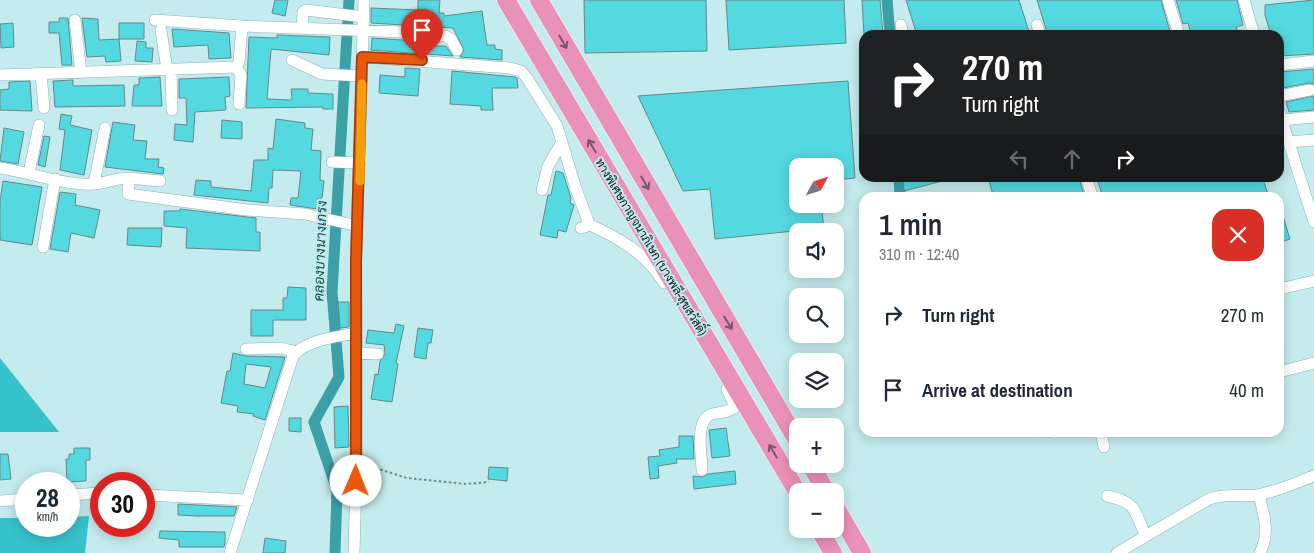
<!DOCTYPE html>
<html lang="en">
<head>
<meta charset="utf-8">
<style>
  body { margin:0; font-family:"Archivo Narrow",Sarabun,sans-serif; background:#f6f6f7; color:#1f2937; height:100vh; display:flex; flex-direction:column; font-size:19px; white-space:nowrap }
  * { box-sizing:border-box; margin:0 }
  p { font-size:16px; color:#747a83 }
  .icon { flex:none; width:28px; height:28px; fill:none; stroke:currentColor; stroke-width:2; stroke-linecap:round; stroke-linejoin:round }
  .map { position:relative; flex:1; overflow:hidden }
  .side { position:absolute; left:859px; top:192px; width:425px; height:245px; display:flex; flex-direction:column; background:#fff; border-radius:15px; box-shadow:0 2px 12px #0003 }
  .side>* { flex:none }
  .guide { position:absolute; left:859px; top:30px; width:425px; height:152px; border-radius:15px; box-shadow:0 2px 12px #0003; background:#202124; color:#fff; overflow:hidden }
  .needle { width:32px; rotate:50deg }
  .tools { position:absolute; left:789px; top:158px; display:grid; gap:10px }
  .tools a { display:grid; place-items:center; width:55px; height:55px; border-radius:10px; background:#fff; box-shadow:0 2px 12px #0003; font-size:25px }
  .speed { position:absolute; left:15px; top:472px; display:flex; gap:10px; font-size:25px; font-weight:700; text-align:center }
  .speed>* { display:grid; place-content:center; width:65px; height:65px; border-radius:50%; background:#fff; box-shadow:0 2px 12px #0003; line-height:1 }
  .speed small { font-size:12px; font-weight:400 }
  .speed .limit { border:8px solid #d22; background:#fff; color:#111 }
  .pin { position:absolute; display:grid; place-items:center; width:42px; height:42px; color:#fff; margin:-51px -21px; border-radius:50% 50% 50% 0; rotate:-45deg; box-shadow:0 0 5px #0007 }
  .pin .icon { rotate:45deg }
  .me { position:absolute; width:55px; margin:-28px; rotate:1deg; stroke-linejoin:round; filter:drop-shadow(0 0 4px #0008) }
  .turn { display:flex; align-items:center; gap:18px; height:105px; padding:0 20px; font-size:22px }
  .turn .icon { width:65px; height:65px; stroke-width:2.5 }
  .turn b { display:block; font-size:35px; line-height:42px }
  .lanes { display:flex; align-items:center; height:48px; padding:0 20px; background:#0003; justify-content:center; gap:25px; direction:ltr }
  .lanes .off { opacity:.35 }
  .round { display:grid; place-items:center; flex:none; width:52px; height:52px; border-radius:15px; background:#f6f6f7 }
  .summary { display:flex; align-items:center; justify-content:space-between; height:85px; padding:0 20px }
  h1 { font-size:30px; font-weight:600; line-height:38px }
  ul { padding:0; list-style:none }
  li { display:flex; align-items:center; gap:15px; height:75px; padding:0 20px }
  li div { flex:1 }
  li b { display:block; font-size:19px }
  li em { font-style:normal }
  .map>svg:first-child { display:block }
  .forest { fill:#35c2ca }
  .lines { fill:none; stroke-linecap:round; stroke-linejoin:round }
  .canal { stroke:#3ba1a6; stroke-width:11 }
  .building { fill:#54d9e1; stroke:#64888a; fill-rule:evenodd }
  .minor-casing { stroke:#8db3b5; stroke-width:12 }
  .highway-casing { stroke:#fff; stroke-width:19 }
  .path { stroke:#6f8b8c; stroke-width:2; stroke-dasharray:2.5 2.5; stroke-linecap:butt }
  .minor { stroke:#fff; stroke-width:11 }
  .highway { stroke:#e991b6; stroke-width:18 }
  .oneway { stroke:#7a5568 }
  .route-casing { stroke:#983908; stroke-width:12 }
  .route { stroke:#ea580c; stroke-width:9 }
  .slow { stroke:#f59e0b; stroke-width:9 }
  .labels { text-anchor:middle; stroke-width:4; stroke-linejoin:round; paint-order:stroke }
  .street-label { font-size:12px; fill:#0b191a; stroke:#c4ebed }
  .water-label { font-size:14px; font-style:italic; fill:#114c4f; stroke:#c4ebed }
</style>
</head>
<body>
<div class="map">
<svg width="1314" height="553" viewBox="0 0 1314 553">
  <rect width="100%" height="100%" fill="#c4ebed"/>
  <path class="forest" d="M0 358 59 432H0Z
    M89 516 85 553H0V518H26V526H69V517Z"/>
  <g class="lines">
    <path class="canal" d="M887 0 890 35
      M899 178 900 195
      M335 553 337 490 314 422 339 377 332 292 349 0"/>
  </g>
  <path class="building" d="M275 0H288L285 16 272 13Z
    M418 0H440L439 13H444V16L482 11 487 45H495V49L502 50V60L460 57 464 50 453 28 371 23V8L418 10Z
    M584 0H706L707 51 585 53Z
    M726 0H844L846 43 729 50Z
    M862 0H880L883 35H864Z
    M906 0H1019L1030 35H917Z
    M1037 0H1161L1171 35H1048Z
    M1176 0H1237L1243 25 1236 27 1240 35H1191L1188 23 1183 24Z
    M1314 0V54L1279 56V35H1271L1265 15V5Z
    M59 18H68L72 65H62L59 33H49V22H59Z
    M82 18 98 19 99 40 119 39 121 61 106 62 105 56 87 57Z
    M13 23 14 47 1 48 0 24Z
    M119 23H144V39H119Z
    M172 29 229 33 231 58 209 59 208 45 174 47Z
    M277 35 330 37 329 55 271 49 267 99 292 100 291 89H308V93L333 94V109H323V107L246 108 249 37 277 38Z
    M372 38 432 42V46H446L453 56 371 50Z
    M137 41 146 42V48H153L152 62 135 61Z
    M405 68 420 69 418 96 379 93 380 75 405 77Z
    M1314 69V84L1309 83 1283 88 1279 72Z
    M452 71 515 77 517 78 518 88H492L493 110H481V106L450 104Z
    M160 77 162 106H132L134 85H139V78Z
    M229 77 230 96 225 97 226 110 195 112 193 142 174 140 175 124 187 125 186 98H179V79Z
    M73 80V86L124 85 125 106 55 107 53 81Z
    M30 81 32 111 0 110V90L9 89V82Z
    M848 81 855 178 835 180V166H798V204H821L824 228 715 239 710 189 683 191 638 96Z
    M1314 96V110L1289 112 1286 102Z
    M61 114 72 116 70 125 92 130 84 175 60 170 65 130 59 129Z
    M276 119 305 123V128L313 129 311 150 321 151 320 180 324 181 322 198H318L317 209 290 205 291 198H298L301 171 273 170 272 188H269L268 203 194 195 196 180 211 181V187L251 191 254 160H268V148L273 149Z
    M222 120 242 122V139L221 138Z
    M113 122 135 125 133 140 147 141 145 159H159L158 167 164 168 163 174 105 167Z
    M4 128 24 132 18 164 0 161Z
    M44 136 50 137 45 167 38 165Z
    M556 171 563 173 571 198 570 203 574 205 566 232 558 230 557 238 540 235 548 195H551Z
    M903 178H946V180L904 191Z
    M988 178H1079L1085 198H994Z
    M1097 178H1263L1269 198H1103Z
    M3 181 42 187 32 245 0 240V202Z
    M60 192 76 194 75 205 100 210 94 238 71 233 68 252 50 249Z
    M180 209 256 218V232H260V251L186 248 187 228 164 226V211H180Z
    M1279 210H1281L1290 239 1279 243Z
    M128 228H162L161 247 127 245Z
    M288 287 306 288V320H273V336H251V310H283V298H287Z
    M338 302H349V327L340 328Z
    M396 324 404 326 396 363 398 364 392 402 371 399 375 374 378 375 380 361 385 354 384 345 366 343 368 330 394 333Z
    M418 328 433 330 431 343H428L426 359 414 357Z
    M233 353 246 356 285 357 265 420 253 416 254 414 237 412 238 406 221 403 227 371H230ZM246 364 271 367 265 388 244 384Z
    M348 406 349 447 335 448 334 407Z
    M289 418H301V432L289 431Z
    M726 428 730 456 712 458 709 430Z
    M679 436H693L694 459H676L677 463 658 466 659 478 650 479 648 457 660 456 659 450 679 447Z
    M74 448H90V460H86V481L67 482 66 459H69V454H74Z
    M0 454H8L11 479 0 480Z
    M489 467 508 468 507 481 488 479Z
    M735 471 736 484 694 489 693 476 703 477 708 474Z
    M178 504 237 507 234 516H197L178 515Z
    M160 531 225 532V543L224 547H179V540L159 538Z
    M265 538 286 541 285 553H263Z"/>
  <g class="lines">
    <g class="minor-casing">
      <path id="minor" d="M1168 0 1179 35
        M1244 0 1254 35
        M75 20 81 73
        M155 20 242 26
        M901 25 903 35
        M1037 25 1040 35
        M302 28 303 12 306 10 364 17
        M161 30 167 70
        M362 57 510 68 521 71 527 78 557 126 576 189 588 221 585 227 581 228
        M292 60 322 74 362 76
        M1279 65 1314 61
        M236 67 241 75 239 104
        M171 70 172 110
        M41 74 44 108
        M0 75 236 67 239 62 242 26 403 32 445 36 451 39 457 50
        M1279 96 1310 90
        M1279 111 1314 222
        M1282 120 1314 117
        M1289 142 1314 140
        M332 162 360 163
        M0 168C28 172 67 186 94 184 106 183 116 178 129 178L128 194 247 210 305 214 358 226
        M29 173 39 125
        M129 178 160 181
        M1086 178 1093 198
        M94 184 105 128
        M542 190 548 166 562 142
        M588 224C619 238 646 253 664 283
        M43 247 55 179
        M1279 289 1314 281
        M246 349 281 348 297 352
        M357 353 378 354
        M1279 372 1314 363
        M1042 432H1048
        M1101 432 1104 447
        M702 470C702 456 694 419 712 414 721 412 728 413 735 407L727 389
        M69 495 101 493
        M144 495 248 500
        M1259 495C1264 515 1270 533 1260 553
        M1107 496C1136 502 1134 509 1145 535
        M0 501 26 499
        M230 553 293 356C306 340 338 336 357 333
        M354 553 357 441 356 261 364 0
        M1117 553 1209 499C1225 493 1241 497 1257 495 1276 492 1295 483 1314 476"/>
    </g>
    <g class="highway-casing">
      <path id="highway" d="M506 0 798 493
        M539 0 798 442
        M810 464 826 491
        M835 506 862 553
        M819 529 833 553"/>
    </g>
    <path class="path" d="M366 465 407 478 467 484 489 482"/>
    <use href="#minor" class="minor"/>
    <use href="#highway" class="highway"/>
  </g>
  <defs><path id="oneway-shaft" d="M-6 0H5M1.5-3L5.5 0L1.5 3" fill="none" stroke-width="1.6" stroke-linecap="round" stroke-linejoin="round" transform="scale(1.25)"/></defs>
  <g class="oneway">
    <use href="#oneway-shaft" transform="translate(563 42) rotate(60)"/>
    <use href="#oneway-shaft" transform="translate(592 146) rotate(-121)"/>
    <use href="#oneway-shaft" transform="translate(645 183) rotate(60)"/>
    <use href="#oneway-shaft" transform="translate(728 323) rotate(59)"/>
    <use href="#oneway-shaft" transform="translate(773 451) rotate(-121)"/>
  </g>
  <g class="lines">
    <g class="route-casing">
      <path id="route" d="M356 481V261L362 57 422 60"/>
    </g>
    <use href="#route" class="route"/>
    <path class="slow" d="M360 181 362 84"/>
  </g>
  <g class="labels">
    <g class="street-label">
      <text transform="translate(651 247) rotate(59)" y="4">ทางพิเศษกาญจนาภิเษก (บางพลี-สุขสวัสดิ์)</text>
    </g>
    <g class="water-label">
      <text transform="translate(320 251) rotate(-88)" y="5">คลองบางนางเกรง</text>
    </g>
  </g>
</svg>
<div class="tools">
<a><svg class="needle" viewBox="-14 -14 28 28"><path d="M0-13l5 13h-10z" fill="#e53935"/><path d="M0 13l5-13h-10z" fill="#747a83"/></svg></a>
<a><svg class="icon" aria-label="sound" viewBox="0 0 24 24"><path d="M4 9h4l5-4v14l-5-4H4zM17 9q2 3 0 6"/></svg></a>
<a><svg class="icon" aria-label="search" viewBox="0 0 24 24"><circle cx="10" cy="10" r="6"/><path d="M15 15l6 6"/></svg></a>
<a><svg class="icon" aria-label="layers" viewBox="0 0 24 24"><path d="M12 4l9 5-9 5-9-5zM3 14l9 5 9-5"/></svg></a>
<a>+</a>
<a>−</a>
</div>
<div class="speed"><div>28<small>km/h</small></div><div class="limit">30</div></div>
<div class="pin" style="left:422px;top:60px;background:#d93025"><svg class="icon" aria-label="arrive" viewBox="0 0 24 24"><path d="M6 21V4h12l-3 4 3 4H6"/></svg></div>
<svg class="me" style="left:356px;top:481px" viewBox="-20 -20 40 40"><circle r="19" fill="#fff"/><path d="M0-13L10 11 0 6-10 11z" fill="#ea580c"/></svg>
<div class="guide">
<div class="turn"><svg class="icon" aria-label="right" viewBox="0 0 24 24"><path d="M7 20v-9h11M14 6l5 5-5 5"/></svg><div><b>270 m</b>Turn right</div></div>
<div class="lanes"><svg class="icon off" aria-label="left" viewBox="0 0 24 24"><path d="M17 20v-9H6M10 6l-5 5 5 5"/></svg><svg class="icon off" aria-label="ahead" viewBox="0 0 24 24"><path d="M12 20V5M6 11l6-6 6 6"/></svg><svg class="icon" aria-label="right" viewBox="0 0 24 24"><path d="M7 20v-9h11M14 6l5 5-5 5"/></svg></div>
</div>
<section class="side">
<div class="summary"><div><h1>1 min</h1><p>310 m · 12:40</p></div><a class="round" style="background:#d93025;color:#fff"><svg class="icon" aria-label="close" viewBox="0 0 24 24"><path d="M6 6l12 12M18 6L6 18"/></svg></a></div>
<ul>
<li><svg class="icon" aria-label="right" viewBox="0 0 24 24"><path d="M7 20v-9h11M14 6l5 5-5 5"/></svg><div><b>Turn right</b></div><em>270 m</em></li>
<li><svg class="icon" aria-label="arrive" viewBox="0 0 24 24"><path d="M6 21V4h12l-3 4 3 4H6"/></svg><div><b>Arrive at destination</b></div><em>40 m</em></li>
</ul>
</section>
</div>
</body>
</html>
